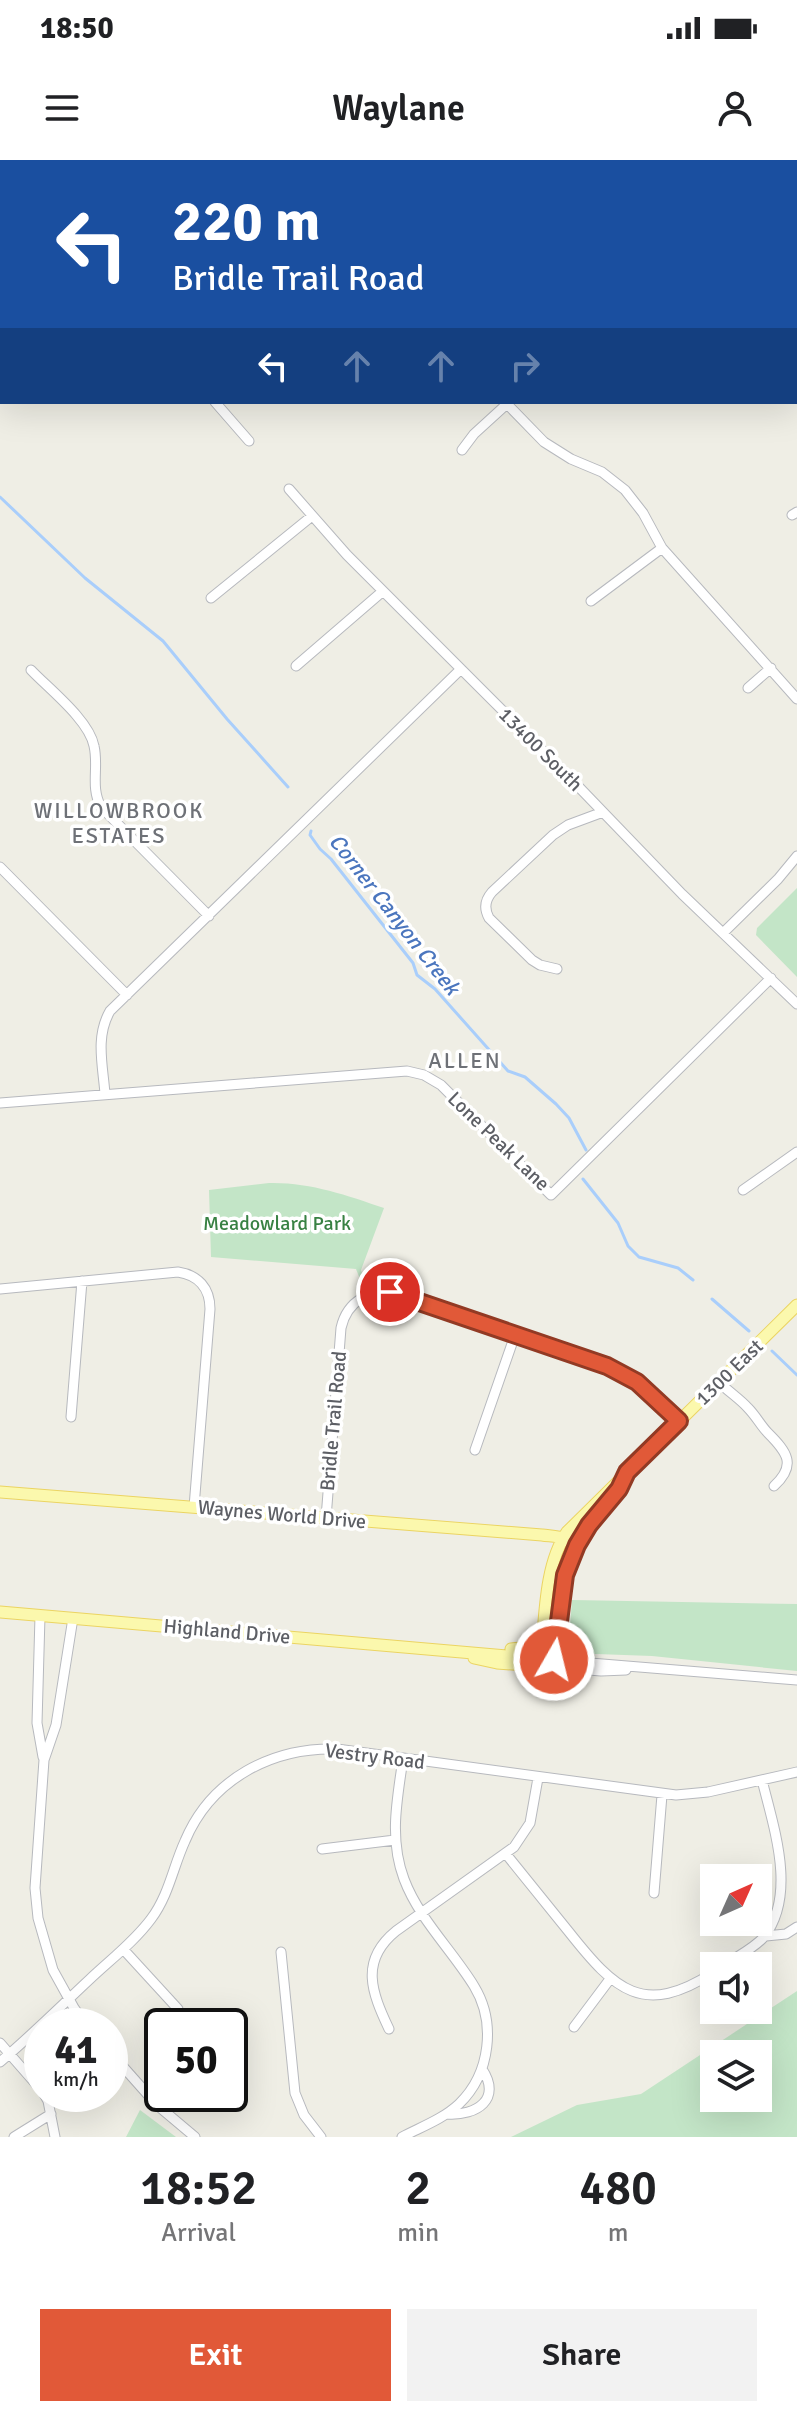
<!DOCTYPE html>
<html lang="en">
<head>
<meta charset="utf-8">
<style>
  body { margin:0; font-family:Signika,sans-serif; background:#f2f2f2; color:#202124; height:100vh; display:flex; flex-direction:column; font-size:30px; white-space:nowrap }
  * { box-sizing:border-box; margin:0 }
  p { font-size:26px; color:#757577 }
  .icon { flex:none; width:44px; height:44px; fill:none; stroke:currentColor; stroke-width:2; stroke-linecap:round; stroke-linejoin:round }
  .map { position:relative; height:1977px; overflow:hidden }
  .drawer { display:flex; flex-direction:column; background:#fff; flex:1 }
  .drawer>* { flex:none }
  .banner { position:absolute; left:0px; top:0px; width:798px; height:244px; box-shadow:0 8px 32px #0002; background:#1a4fa0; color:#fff; overflow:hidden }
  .needle { width:52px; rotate:45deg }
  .controls { position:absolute; left:700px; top:1704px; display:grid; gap:16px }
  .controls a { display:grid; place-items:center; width:72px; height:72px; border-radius:0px; background:#fff; box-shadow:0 8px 32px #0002; font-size:40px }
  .speed { position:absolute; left:24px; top:1848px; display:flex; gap:16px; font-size:40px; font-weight:700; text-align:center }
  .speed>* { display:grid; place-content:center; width:104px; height:104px; border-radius:50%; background:#fff; box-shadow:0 8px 32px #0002; line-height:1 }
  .speed small { font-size:20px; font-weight:400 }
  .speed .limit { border:4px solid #111; border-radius:12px; background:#fff; color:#111 }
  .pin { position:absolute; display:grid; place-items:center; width:68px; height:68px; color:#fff; margin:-34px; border:4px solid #fff; border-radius:50%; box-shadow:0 2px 8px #0007 }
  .me { position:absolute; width:88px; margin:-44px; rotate:8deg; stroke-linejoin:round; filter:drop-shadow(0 0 6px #0008) }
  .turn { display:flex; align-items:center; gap:28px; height:168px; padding:0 40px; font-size:36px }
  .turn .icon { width:104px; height:104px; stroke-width:2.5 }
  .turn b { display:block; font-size:56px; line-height:68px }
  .lanes { display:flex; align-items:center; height:76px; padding:0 40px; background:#0003; justify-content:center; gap:40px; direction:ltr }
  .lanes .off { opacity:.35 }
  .eta { display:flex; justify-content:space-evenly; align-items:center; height:136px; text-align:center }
  .eta b { font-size:48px; font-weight:600; line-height:56px }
  .action { display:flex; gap:16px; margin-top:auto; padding:16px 40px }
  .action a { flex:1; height:92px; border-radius:0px; background:#e15938; color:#fff; font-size:32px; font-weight:600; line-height:92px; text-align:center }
  .action a+a { background:#f2f2f2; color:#202124 }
  .status { display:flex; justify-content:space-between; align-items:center; height:56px; padding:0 40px; background:#fff; direction:ltr }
  .status svg { height:22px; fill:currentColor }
  header { display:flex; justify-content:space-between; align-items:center; height:104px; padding:0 40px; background:#fff; font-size:36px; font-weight:600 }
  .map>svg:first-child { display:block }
  .green { fill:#c3e5c7; fill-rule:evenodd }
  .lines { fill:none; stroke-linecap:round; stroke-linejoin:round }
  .stream { stroke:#a9cefb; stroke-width:3 }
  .minor-casing { stroke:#b7b9be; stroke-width:11 }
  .major-casing { stroke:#ebd462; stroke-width:13 }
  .minor { stroke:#fff; stroke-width:9 }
  .major { stroke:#fbf8ad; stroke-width:11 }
  .route-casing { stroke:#923a24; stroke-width:20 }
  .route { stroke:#e15938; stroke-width:14 }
  .labels { text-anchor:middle; stroke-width:7; stroke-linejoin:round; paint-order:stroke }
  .street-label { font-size:20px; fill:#5d5f65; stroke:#fff }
  .park-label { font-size:20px; fill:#388143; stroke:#fff }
  .neighbourhood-label { font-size:22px; letter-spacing:2px; fill:#6e7177; stroke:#fff }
  .water-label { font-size:22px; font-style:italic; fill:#4b76be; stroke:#fff }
</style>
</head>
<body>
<div class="status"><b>18:50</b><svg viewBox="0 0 49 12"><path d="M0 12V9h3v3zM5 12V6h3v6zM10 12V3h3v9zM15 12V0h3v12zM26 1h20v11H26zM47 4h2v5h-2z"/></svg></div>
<header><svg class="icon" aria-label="menu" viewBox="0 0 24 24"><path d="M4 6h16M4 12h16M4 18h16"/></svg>Waylane<svg class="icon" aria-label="person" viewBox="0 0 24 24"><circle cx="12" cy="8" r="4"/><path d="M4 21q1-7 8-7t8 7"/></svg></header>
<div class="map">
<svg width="797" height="1977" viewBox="0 0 797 1977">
  <rect width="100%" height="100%" fill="#efeee5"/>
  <path class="green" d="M797 728V817L756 775 757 768Z
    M269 1023C309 1022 346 1035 384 1048L361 1110 363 1117 360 1119 356 1109 211 1097 209 1030Z
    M572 1440 797 1444V1511L652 1496 568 1493Z
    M797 1831V1977H511L577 1945 641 1934ZM714 1894H758V1938H714Z
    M140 1950 176 1977H126Z"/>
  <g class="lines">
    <path class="stream" d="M0 337 85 418 163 481 227 559 288 627
      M311 671 310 675 320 689 331 699 413 803 417 815 435 829 508 911 525 917 556 944 569 958 586 990
      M583 1019 618 1063 628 1086 639 1097 678 1108 693 1120
      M712 1139 749 1171
      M772 1191 797 1215"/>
    <g class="minor-casing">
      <path id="minor" d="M15 0 16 2
        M270 0 271 2
        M759 0 761 2
        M525 2 526 0
        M796 4 797 3
        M796 38 797 39
        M796 141 797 140
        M0 168 2 170
        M215 242 249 281
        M507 244 544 282 571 299 602 312 625 330 643 353 662 388 797 539
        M462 290 474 274 509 242
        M289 329 347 395 574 622 682 734 797 844
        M792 355 797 352
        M211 438 312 356
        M591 441 662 388
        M296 506 383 431
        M31 510C49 529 89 560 94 586 99 607 90 627 101 647L209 756
        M748 528 771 508
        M0 707 127 835
        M723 773 778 719 797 696
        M557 809 540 805 532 800 489 758C484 749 485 740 492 732L553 675 568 665 603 652
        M105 934C103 906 95 877 110 851L461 509
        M0 943 407 911 424 915 441 925 551 1035 771 818
        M743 1030 797 992
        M0 1129 178 1112C198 1115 210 1128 210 1149L194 1347
        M720 1223C729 1232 740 1239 748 1248 756 1256 761 1266 768 1273 787 1292 797 1305 774 1326
        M71 1257 82 1121
        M475 1290 515 1175
        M326 1358 341 1168C347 1141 371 1127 398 1134L607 1206 646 1229 679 1261
        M40 1456 37 1563 43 1597
        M73 1458 56 1565 44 1600 35 1728 38 1758 53 1810 74 1848 87 1866
        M554 1500 797 1520
        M553 1507 601 1511 626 1510
        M322 1689 395 1680
        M506 1694C527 1720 548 1746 569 1772 615 1830 643 1858 714 1812
        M654 1733 662 1635
        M766 1776 786 1774 797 1767
        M123 1789 178 1849
        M281 1792 295 1933 304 1955 321 1977
        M723 1806C736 1797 753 1789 764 1777 797 1734 774 1669 762 1620
        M574 1867 610 1819
        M389 1869C372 1833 359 1801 396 1771L514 1687 530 1663 538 1618
        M0 1883 42 1931
        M110 1892 157 1945 195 1977
        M0 1902C31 1876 60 1847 90 1819 110 1800 134 1782 151 1759 169 1735 173 1707 185 1681 211 1619 272 1587 337 1589L676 1635 708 1632 797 1612
        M44 1934 48 1941 55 1977
        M447 1954C477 1956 502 1939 482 1909
        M14 1977 51 1954
        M402 1977C421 1967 443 1959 459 1944 491 1913 496 1862 474 1826 452 1790 419 1759 404 1719 389 1679 397 1640 403 1599"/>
    </g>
    <g class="major-casing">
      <path id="major" d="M0 1332 542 1375C555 1377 571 1375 574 1391
        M0 1452 554 1500C559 1462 559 1418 577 1384 591 1358 616 1340 627 1312
        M511 1489 530 1487 537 1479 539 1470
        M474 1498 497 1503 553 1507
        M541 1498C545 1460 544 1405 567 1372L797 1145"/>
    </g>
    <use href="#minor" class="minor"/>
    <use href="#major" class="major"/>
  </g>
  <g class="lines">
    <g class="route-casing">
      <path id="route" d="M390 1132 607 1206 637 1222 679 1261 627 1312 619 1329 589 1365 577 1385 565 1415 554 1500"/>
    </g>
    <use href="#route" class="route"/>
  </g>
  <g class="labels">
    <g class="street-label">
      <text transform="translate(541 589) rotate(45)" y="7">13400 South</text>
      <text transform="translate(499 981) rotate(44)" y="7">Lone Peak Lane</text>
      <text transform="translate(729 1212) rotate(-44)" y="7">1300 East</text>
      <text transform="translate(333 1261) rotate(-85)" y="7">Bridle Trail Road</text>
      <text transform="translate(282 1354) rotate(5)" y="7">Waynes World Drive</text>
      <text transform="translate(227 1471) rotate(5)" y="7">Highland Drive</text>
      <text transform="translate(375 1596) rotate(7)" y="7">Vestry Road</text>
    </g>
    <g class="park-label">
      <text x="277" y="1070">Meadowlard Park</text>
    </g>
    <g class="neighbourhood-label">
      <text x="119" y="658">WILLOWBROOK<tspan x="119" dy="25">ESTATES</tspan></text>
      <text x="465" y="908">ALLEN</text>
    </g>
    <g class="water-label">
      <text transform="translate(395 754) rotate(52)" y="8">Corner Canyon Creek</text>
    </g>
  </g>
</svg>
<div class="controls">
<a><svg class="needle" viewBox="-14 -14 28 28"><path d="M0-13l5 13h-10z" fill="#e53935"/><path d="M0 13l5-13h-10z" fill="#757577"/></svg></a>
<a><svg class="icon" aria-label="sound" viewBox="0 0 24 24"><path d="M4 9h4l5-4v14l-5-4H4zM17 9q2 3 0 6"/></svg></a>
<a><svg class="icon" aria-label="layers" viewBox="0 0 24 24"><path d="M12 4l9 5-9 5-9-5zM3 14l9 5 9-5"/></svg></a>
</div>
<div class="speed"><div>41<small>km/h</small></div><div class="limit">50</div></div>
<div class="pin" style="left:390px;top:1132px;background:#d93025"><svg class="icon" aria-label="arrive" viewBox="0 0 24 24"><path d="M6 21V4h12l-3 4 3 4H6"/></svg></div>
<svg class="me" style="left:554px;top:1500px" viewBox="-20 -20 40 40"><circle r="17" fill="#e15938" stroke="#fff" stroke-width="3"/><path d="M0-11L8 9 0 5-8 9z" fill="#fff"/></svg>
<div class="banner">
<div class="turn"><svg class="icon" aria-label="left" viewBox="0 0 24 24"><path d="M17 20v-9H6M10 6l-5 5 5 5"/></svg><div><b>220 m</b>Bridle Trail Road</div></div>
<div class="lanes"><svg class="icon" aria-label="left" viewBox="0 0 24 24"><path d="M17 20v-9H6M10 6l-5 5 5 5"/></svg><svg class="icon off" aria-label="ahead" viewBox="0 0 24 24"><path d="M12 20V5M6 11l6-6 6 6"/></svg><svg class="icon off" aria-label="ahead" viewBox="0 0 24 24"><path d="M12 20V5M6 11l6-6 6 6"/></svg><svg class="icon off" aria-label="right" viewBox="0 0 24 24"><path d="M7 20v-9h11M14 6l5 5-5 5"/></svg></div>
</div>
</div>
<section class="drawer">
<div class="eta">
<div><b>18:52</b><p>Arrival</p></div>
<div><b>2</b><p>min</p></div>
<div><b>480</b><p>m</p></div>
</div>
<div class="action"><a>Exit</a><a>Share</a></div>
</section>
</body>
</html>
